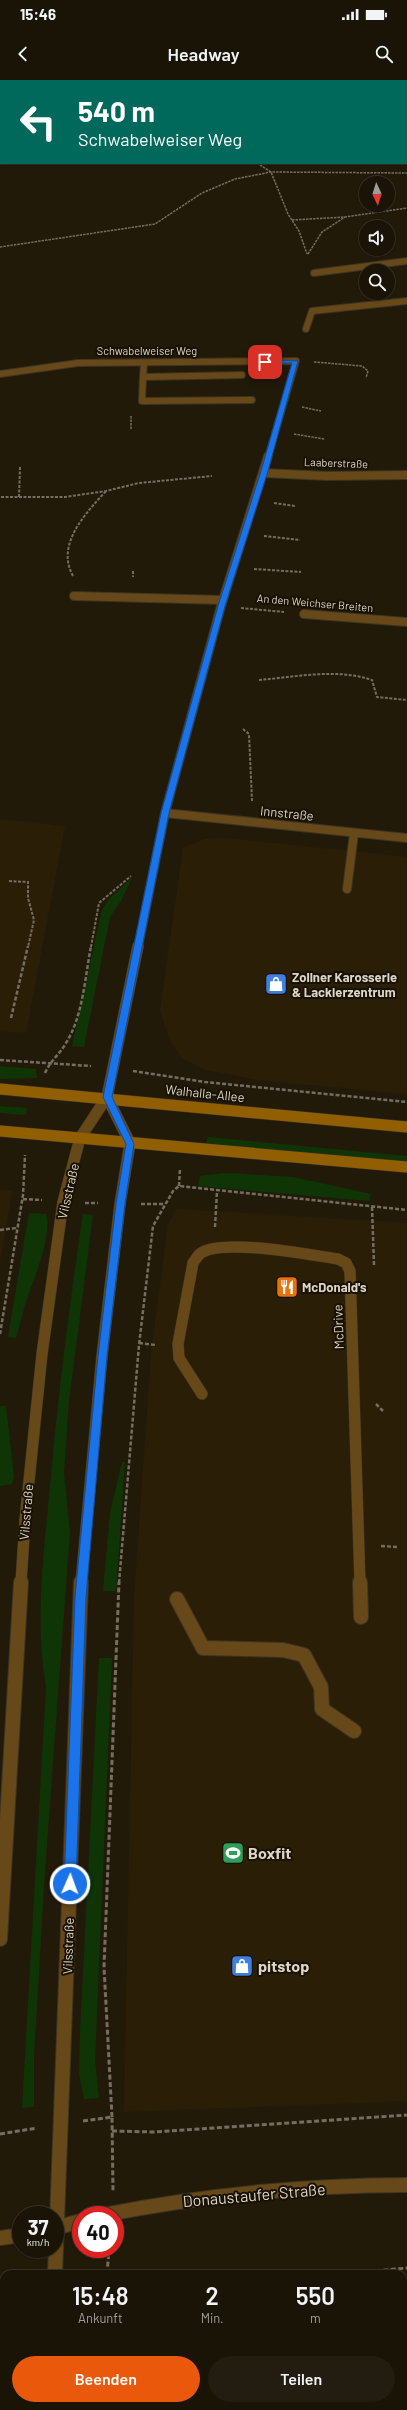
<!DOCTYPE html>
<html lang="de">
<head>
<meta charset="utf-8">
<style>
  body { margin:0; font-family:Barlow,sans-serif; background:#231d11; color:#f1f3f6; height:100vh; display:flex; flex-direction:column; font-size:15px; white-space:nowrap }
  * { box-sizing:border-box; margin:0 }
  p { font-size:13px; color:#9f9e9b }
  .icon { flex:none; width:22px; height:22px; fill:none; stroke:currentColor; stroke-width:2; stroke-linecap:round; stroke-linejoin:round }
  .map { position:relative; flex:1; overflow:hidden }
  .drawer { position:absolute; left:0px; top:2190px; width:407px; height:140px; display:flex; flex-direction:column; background:#1a1407; border-radius:12px 12px 0 0; box-shadow:0 1px 3px #0004,0 0 0 1px #383328 }
  .drawer>* { flex:none }
  .guide { position:absolute; left:0px; top:0px; width:407px; height:84px; box-shadow:0 1px 3px #0004,0 0 0 1px #383328; background:#00695c; color:#fff; overflow:hidden }
  .needle { width:26px; rotate:176deg }
  .fabs { position:absolute; left:359px; top:96px; display:grid; gap:8px }
  .fabs a { display:grid; place-items:center; width:36px; height:36px; border-radius:50%; background:#1a1407; box-shadow:0 1px 3px #0004,0 0 0 1px #383328; font-size:20px }
  .speed { position:absolute; left:12px; top:2126px; display:flex; gap:8px; font-size:20px; font-weight:700; text-align:center }
  .speed>* { display:grid; place-content:center; width:52px; height:52px; border-radius:50%; background:#1a1407; box-shadow:0 1px 3px #0004,0 0 0 1px #383328; line-height:1 }
  .speed small { font-size:10px; font-weight:400 }
  .speed .limit { border:6px solid #d22; background:#fff; color:#111 }
  .pin { position:absolute; display:grid; place-items:center; width:34px; height:34px; color:#fff; margin:-17px; border-radius:8px; box-shadow:0 2px 6px #0006 }
  .me { position:absolute; width:44px; margin:-22px; rotate:2deg; stroke-linejoin:round; filter:drop-shadow(0 0 3px #0008) }
  .turn { display:flex; align-items:center; gap:14px; height:84px; padding:0 12px; font-size:18px }
  .turn .icon { width:52px; height:52px; stroke-width:2.5 }
  .turn b { display:block; font-size:28px; line-height:34px }
  .eta { display:flex; justify-content:space-evenly; align-items:center; height:68px; text-align:center }
  .eta b { font-size:24px; font-weight:600; line-height:28px }
  .cta { display:flex; gap:8px; margin-top:auto; padding:8px 12px }
  .cta a { flex:1; height:46px; border-radius:24px; background:#ea580c; color:#fff; font-size:16px; font-weight:600; line-height:46px; text-align:center }
  .cta a+a { background:#231d11; color:#f1f3f6 }
  .status { display:flex; justify-content:space-between; align-items:center; height:28px; padding:0 20px; background:#1a1407; direction:ltr }
  .status svg { height:11px; fill:currentColor }
  header { display:flex; justify-content:space-between; align-items:center; height:52px; padding:0 12px; background:#1a1407; font-size:18px; font-weight:600 }
  .map>svg:first-child { display:block }
  .built { fill:#2a1f06 }
  .green { fill:#0f3507 }
  .forest { fill:#184b0d }
  .lines { fill:none; stroke-linecap:round; stroke-linejoin:round }
  .service-far3-casing { stroke:#3c3424; stroke-width:8 }
  .service-far2-casing { stroke:#3c3424; stroke-width:10 }
  .service-far1-casing { stroke:#3c3424; stroke-width:12 }
  .service-casing { stroke:#3c3424; stroke-width:16 }
  .minor-far2-casing { stroke:#3c3424; stroke-width:8 }
  .minor-far1-casing { stroke:#3c3424; stroke-width:10 }
  .minor-casing { stroke:#3c3424; stroke-width:12 }
  .tertiary-far1-casing { stroke:#3c3424; stroke-width:12 }
  .tertiary-casing { stroke:#3c3424; stroke-width:16 }
  .secondary-casing { stroke:#3c3424; stroke-width:12 }
  .path-far3 { stroke:#756e60; stroke-width:1.5; stroke-dasharray:2.5 1; stroke-linecap:butt }
  .path-far2 { stroke:#756e60; stroke-width:2; stroke-dasharray:3 1.5; stroke-linecap:butt }
  .path-far1 { stroke:#756e60; stroke-width:2.5; stroke-dasharray:4 2; stroke-linecap:butt }
  .path { stroke:#756e60; stroke-width:3; stroke-dasharray:5 2.5; stroke-linecap:butt }
  .service-far3 { stroke:#674819; stroke-width:6 }
  .service-far2 { stroke:#674819; stroke-width:8 }
  .service-far1 { stroke:#674819; stroke-width:11 }
  .service { stroke:#674819; stroke-width:14 }
  .minor-far2 { stroke:#674819; stroke-width:6 }
  .minor-far1 { stroke:#674819; stroke-width:8 }
  .minor { stroke:#674819; stroke-width:11 }
  .tertiary-far1 { stroke:#674819; stroke-width:11 }
  .tertiary { stroke:#674819; stroke-width:14 }
  .secondary { stroke:#915f00; stroke-width:11 }
  .route { fill:#1a73e8; stroke:#114b97 }
  .labels { text-anchor:middle; stroke-width:4; stroke-linejoin:round; paint-order:stroke }
  .far-street-label { font-size:11px; fill:#dbd5ca; stroke:#191102 }
  .street-label { font-size:13px; fill:#dbd5ca; stroke:#191102 }
  .poi-label { font-size:13px; font-weight:bold; fill:#dbd5ca; stroke:#191102; text-anchor:start }
  .near-poi-label { font-size:16px; font-weight:bold; fill:#dbd5ca; stroke:#191102; text-anchor:start }
  .near-street-label { font-size:16px; fill:#dbd5ca; stroke:#191102 }
</style>
</head>
<body>
<div class="status"><b>15:46</b><svg viewBox="0 0 49 12"><path d="M0 12V9h3v3zM5 12V6h3v6zM10 12V3h3v9zM15 12V0h3v12zM26 1h20v11H26zM47 4h2v5h-2z"/></svg></div>
<header><svg class="icon" aria-label="back" viewBox="0 0 24 24"><path d="M15 5l-7 7 7 7"/></svg>Headway<svg class="icon" aria-label="search" viewBox="0 0 24 24"><circle cx="10" cy="10" r="6"/><path d="M15 15l6 6"/></svg></header>
<div class="map">
<svg width="407" height="2330" viewBox="0 0 407 2330">
  <rect width="100%" height="100%" fill="#221a09"/>
  <path class="built" d="M0 739 65 746 26 953 0 951Z
    M224 758 407 777V1014L259 1000 206 990 182 978 169 959 160 930 183 768 204 759Z
    M0 1110 12 1111 0 1182Z
    M177 1129 407 1143V2021L124 2032 134 1518 151 1274 168 1144Z"/>
  <path class="green" d="M132 798 121 821 110 837 84 967 72 966 102 830 109 819Z
    M0 986 36 989 37 998 0 999Z
    M0 1026 27 1028 26 1035 0 1033Z
    M208 1057 407 1076V1084L206 1063Z
    M224 1093 293 1097 371 1114 369 1121 198 1106 200 1096Z
    M29 1133 46 1134C53 1155 32 1203 25 1225 22 1236 19 1247 16 1258L8 1257Z
    M83 1134 93 1135 69 1321 64 1393 70 1452 45 1791 34 1977V2027L22 2028 46 1607C35 1545 43 1479 49 1417 57 1322 69 1228 83 1134Z
    M0 1326H6L14 1396 12 1404 0 1406Z
    M122 1382H125L116 1511H103L110 1433Z
    M99 1578H112L95 1981 99 2018 84 2019 79 1993 80 1952Z"/>
  <path class="forest" d="M230 0H407V68L406 1Z"/>
  <g class="lines">
    <g class="service-far3-casing">
      <path id="service-far3" d="M314 193 407 181
        M144 283 143 297 242 295
        M143 297 142 321 252 320"/>
    </g>
    <g class="service-far2-casing">
      <path id="service-far2" d="M264 393 327 396 407 395
        M74 516 223 520
        M347 809 354 753"/>
    </g>
    <g class="service-far1-casing">
      <path id="service-far1" d="M202 1314 179 1278 178 1264 193 1183C195 1180 197 1176 201 1173 223 1158 310 1175 338 1179L346 1183 350 1191 360 1503"/>
    </g>
    <g class="service-casing">
      <path id="service" d="M360 1502 361 1537
        M177 1519 203 1568 283 1570 304 1575 321 1607 322 1629 354 1651"/>
    </g>
    <g class="minor-far2-casing">
      <path id="minor-far2" d="M306 249 312 231 407 221
        M0 294 78 283 296 281 268 377"/>
    </g>
    <g class="minor-far1-casing">
      <path id="minor-far1" d="M304 534 407 542
        M165 733 407 758
        M138 867 165 733 221 526 268 376"/>
    </g>
    <g class="minor-casing">
      <path id="minor" d="M107 1017 138 866"/>
    </g>
    <g class="tertiary-far1-casing">
      <path id="tertiary-far1" d="M21 1503 25 1440 42 1274 63 1122 80 1058 107 1017
        M81 1503 102 1276 120 1124 130 1063 107 1017"/>
    </g>
    <g class="tertiary-casing">
      <path id="tertiary" d="M0 1859 21 1502
        M103 2135C200 2116 308 2105 407 2105
        M55 2148 81 2141
        M0 2158 21 2155
        M55 2194 81 1502
        M54 2326V2330"/>
    </g>
    <g class="secondary-casing">
      <path id="secondary" d="M0 1009 407 1047
        M0 1051 407 1087"/>
    </g>
    <path class="path-far3" d="M257 83 271 92 288 134 299 151 307 174
      M292 140 345 137 407 128
      M0 167 155 144 202 113 235 99 271 92 407 93
      M308 174 322 152 345 137
      M314 282 362 286 368 291 366 298
      M302 327 321 331
      M131 336V350
      M294 354 324 359"/>
    <path class="path-far2" d="M1 417H65L106 411 139 403 212 396
      M19 417 20 387
      M274 423 295 426
      M264 456 300 460
      M254 489 301 492
      M133 491V497
      M73 496C55 464 87 432 106 411
      M241 528 284 532
      M259 600C295 597 337 588 372 600L377 617 407 620
      M243 649 249 654 252 721
      M9 801 28 802V818L34 840 28 867
      M91 867 99 823 131 796"/>
    <path class="path-far1" d="M11 938 28 866
      M0 980 91 986
      M133 991 205 1002 407 1022
      M45 993C50 981 60 974 66 963 83 936 85 897 91 866
      M179 1106 180 1088
      M23 1119 42 1120
      M85 1123H98
      M141 1124H165
      M372 1127 374 1185
      M215 1147 217 1111
      M0 1150 17 1148
      M0 1254 23 1115 25 1075
      M139 1263 156 1265
      M376 1324 383 1331
      M381 1466 397 1467
      M119 1503 139 1265 153 1146 173 1111 179 1106 407 1130"/>
    <path class="path" d="M112 2037 104 1887 119 1502
      M83 2041 112 2037 113 2111
      M112 2051 153 2052 407 2035
      M0 2054 37 2048
      M107 2194 109 2169
      M346 2194 407 2188
      M403 2201H407
      M0 2260H4
      M94 2326 95 2330"/>
    <use href="#service-far3" class="service-far3"/>
    <use href="#service-far2" class="service-far2"/>
    <use href="#service-far1" class="service-far1"/>
    <use href="#service" class="service"/>
    <use href="#minor-far2" class="minor-far2"/>
    <use href="#minor-far1" class="minor-far1"/>
    <use href="#minor" class="minor"/>
    <use href="#tertiary-far1" class="tertiary-far1"/>
    <use href="#tertiary" class="tertiary"/>
    <use href="#secondary" class="secondary"/>
  </g>
  <path class="route" d="M265 280 298 281 268 391 225 526 169 733 112 1017 134 1064 125 1124 107 1276 86 1517 76 1804 70 1810 64 1804 75 1517 98 1276 116 1124 126 1064 103 1017 161 733 218 526 261 391 292 283H263Z"/>
  <defs>
    <g id="shop-square" transform="scale(1.15)"><rect x="-9" y="-9" width="18" height="18" rx="4" fill="#3f7fe0" stroke="#191102"/><path d="M-5-2.5h2.3a2.7 3.5 0 0 1 5.4 0H5L5.5 6h-11ZM-1.5-2.5h3a1.5 2.3 0 0 0-3 0Z" fill="#fff"/></g>
    <g id="restaurant-square" transform="scale(1.15)"><rect x="-9" y="-9" width="18" height="18" rx="4" fill="#e8710a" stroke="#191102"/><path d="M-5-6h1v4h1v-4h1v4h1v-4h1v5L-1.5 .5V6h-2V.5L-5-1ZM5-6V6H3V1.5H1.5Q1.5-4 5-6Z" fill="#fff"/></g>
    <g id="stadium-square" transform="scale(1.15)"><rect x="-9" y="-9" width="18" height="18" rx="4" fill="#2e9e5b" stroke="#191102"/><path d="M0-5a6.5 5 0 1 0 0 10a6.5 5 0 1 0 0-10ZM-3.5-1.8h7v3.6h-7Z" fill="#fff"/></g>
  </defs>
  <g fill-rule="evenodd">
    <use href="#shop-square" x="276" y="904"/>
    <use href="#restaurant-square" x="287" y="1207"/>
    <use href="#stadium-square" x="233" y="1773"/>
    <use href="#shop-square" x="242" y="1886"/>
  </g>
  <g class="labels">
    <g class="far-street-label">
      <text x="147" y="275">Schwabelweiser Weg</text>
      <text transform="translate(336 383) rotate(2)" y="4">Laaberstraße</text>
      <text transform="translate(315 523) rotate(5)" y="4">An den Weichser Breiten</text>
    </g>
    <g class="street-label">
      <text transform="translate(287 733) rotate(6)" y="5">Innstraße</text>
      <text transform="translate(205 1013) rotate(6)" y="5">Walhalla-Allee</text>
      <text transform="translate(68 1111) rotate(-77)" y="5">Vilsstraße</text>
      <text transform="translate(338 1247) rotate(-92)" y="5">McDrive</text>
      <text transform="translate(26 1432) rotate(-85)" y="5">Vilsstraße</text>
      <text transform="translate(68 1866) rotate(-88)" y="5">Vilsstraße</text>
    </g>
    <g class="poi-label">
      <text x="292" y="902">Zollner Karosserie<tspan x="292" dy="15">&amp; Lackierzentrum</tspan></text>
      <text x="302" y="1212">McDonald's</text>
    </g>
    <g class="near-poi-label">
      <text x="248" y="1779">Boxfit</text>
      <text x="258" y="1892">pitstop</text>
    </g>
    <g class="near-street-label">
      <text transform="translate(254 2115) rotate(-5)" y="6">Donaustaufer Straße</text>
    </g>
  </g>
</svg>
<div class="fabs">
<a><svg class="needle" viewBox="-14 -14 28 28"><path d="M0-13l5 13h-10z" fill="#e53935"/><path d="M0 13l5-13h-10z" fill="#9f9e9b"/></svg></a>
<a><svg class="icon" aria-label="sound" viewBox="0 0 24 24"><path d="M4 9h4l5-4v14l-5-4H4zM17 9q2 3 0 6"/></svg></a>
<a><svg class="icon" aria-label="search" viewBox="0 0 24 24"><circle cx="10" cy="10" r="6"/><path d="M15 15l6 6"/></svg></a>
</div>
<div class="speed"><div>37<small>km/h</small></div><div class="limit">40</div></div>
<div class="pin" style="left:265px;top:282px;background:#d93025"><svg class="icon" aria-label="arrive" viewBox="0 0 24 24"><path d="M6 21V4h12l-3 4 3 4H6"/></svg></div>
<svg class="me" style="left:70px;top:1804px" viewBox="-20 -20 40 40"><circle r="17" fill="#1a73e8" stroke="#fff" stroke-width="3"/><path d="M0-11L8 9 0 5-8 9z" fill="#fff"/></svg>
<div class="guide">
<div class="turn"><svg class="icon" aria-label="left" viewBox="0 0 24 24"><path d="M17 20v-9H6M10 6l-5 5 5 5"/></svg><div><b>540 m</b>Schwabelweiser Weg</div></div>
</div>
<section class="drawer">
<div class="eta">
<div><b>15:48</b><p>Ankunft</p></div>
<div><b>2</b><p>Min.</p></div>
<div><b>550</b><p>m</p></div>
</div>
<div class="cta"><a>Beenden</a><a>Teilen</a></div>
</section>
</div>
</body>
</html>
